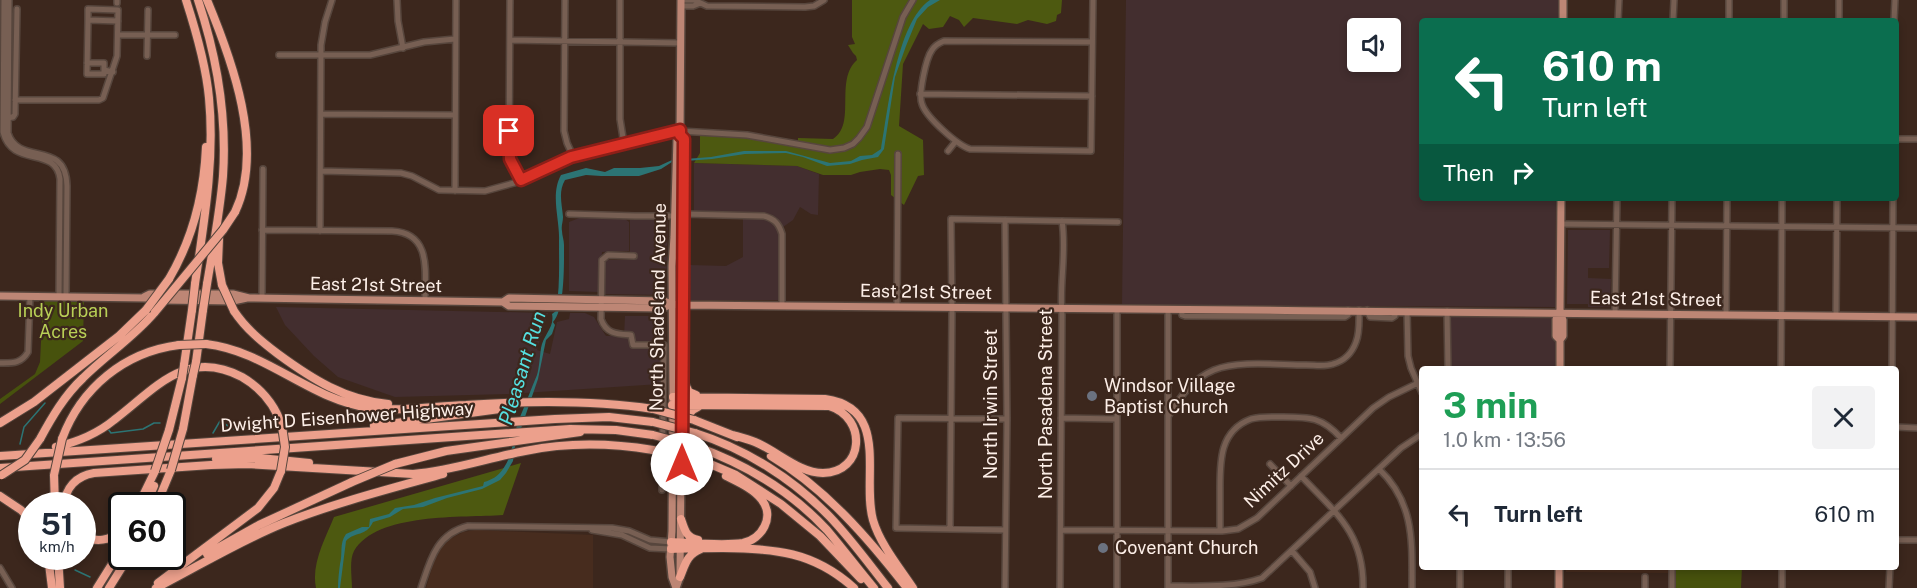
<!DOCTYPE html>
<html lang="en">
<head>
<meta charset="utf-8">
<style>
  body { margin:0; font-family:"Public Sans",sans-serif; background:#f2f2f3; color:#1f2937; height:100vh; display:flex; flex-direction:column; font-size:22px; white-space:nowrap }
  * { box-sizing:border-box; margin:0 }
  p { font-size:20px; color:#747a83 }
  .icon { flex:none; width:33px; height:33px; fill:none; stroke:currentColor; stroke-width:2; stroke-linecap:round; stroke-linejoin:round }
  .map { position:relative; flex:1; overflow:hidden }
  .details { position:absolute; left:1419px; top:366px; width:480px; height:204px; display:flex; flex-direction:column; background:#fff; border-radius:6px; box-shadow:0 3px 9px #0003 }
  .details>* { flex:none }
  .banner { position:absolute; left:1419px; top:18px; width:480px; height:183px; border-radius:6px; box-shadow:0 3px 9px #0003; background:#0b6e4f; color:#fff; overflow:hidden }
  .tools { position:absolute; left:1347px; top:18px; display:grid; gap:12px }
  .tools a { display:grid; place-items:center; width:54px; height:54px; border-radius:6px; background:#fff; box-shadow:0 3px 9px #0003; font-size:30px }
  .speed { position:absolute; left:18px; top:492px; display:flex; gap:12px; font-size:30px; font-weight:700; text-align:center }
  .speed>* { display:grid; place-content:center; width:78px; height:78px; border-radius:50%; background:#fff; box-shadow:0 3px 9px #0003; line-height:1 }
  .speed small { font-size:15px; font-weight:400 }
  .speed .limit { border:3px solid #111; border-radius:9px; background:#fff; color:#111 }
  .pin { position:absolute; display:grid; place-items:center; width:51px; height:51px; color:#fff; margin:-26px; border-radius:12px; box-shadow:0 3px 9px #0006 }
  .me { position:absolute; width:66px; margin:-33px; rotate:0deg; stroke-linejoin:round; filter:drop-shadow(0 0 4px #0008) }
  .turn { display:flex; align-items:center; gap:21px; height:126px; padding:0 24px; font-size:27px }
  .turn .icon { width:78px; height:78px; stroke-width:2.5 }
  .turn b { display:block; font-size:42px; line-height:51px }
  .then { display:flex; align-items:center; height:57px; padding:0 24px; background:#0003; gap:12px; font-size:22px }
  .round { display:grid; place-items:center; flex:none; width:63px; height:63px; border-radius:6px; background:#f2f2f3 }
  .head { display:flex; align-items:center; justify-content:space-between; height:102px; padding:0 24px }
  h1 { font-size:36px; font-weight:700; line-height:45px; color:#1e9e55 }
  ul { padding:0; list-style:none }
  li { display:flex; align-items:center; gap:18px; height:90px; padding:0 24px; border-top:2px solid #e0e1e3 }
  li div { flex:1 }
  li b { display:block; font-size:22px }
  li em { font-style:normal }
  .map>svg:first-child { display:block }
  .commercial { fill:#432e2f; fill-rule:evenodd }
  .built { fill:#472c1e }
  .green { fill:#47520d }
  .forest { fill:#4d5910 }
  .water { fill:#2c7474 }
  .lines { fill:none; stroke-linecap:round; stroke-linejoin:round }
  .stream { stroke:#2c7474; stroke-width:1.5 }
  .minor-casing { stroke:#57463d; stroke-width:8 }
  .major-casing { stroke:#57463d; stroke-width:10 }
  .highway-casing { stroke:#57463d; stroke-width:10 }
  .minor { stroke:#775f53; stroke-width:5 }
  .major { stroke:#bd8675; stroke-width:7 }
  .highway { stroke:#eca08c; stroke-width:8 }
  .highway-bridge-casing { stroke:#57463d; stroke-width:10; stroke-linecap:butt }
  .highway-bridge { stroke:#eca08c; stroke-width:8 }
  .route-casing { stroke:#8d1f18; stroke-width:15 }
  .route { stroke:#d93025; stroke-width:10 }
  .worship-dot { fill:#6b7280; stroke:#3c271d; stroke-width:2 }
  .labels { text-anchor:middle; stroke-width:4.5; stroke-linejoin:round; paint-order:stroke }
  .street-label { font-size:18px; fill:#fdefe8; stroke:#3c271d }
  .park-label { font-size:18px; fill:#b8cf56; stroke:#3c271d }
  .poi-label { font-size:18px; fill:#fdefe8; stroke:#3c271d; text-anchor:start }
  .water-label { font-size:20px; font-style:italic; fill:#55e0e1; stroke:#3c271d }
</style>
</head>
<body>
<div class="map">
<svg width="1917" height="588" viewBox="0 0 1917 588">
  <rect width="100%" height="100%" fill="#3c271d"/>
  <path class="commercial" d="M1126 0H1558V21H1422V198H1556L1555 307 1122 305ZM1358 28H1390V62H1358Z
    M694 163 797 166 819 174 818 215 811 214 800 207 793 220 783 227 784 300H689L690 265 726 266 743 257V213L694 212Z
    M579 218H624L629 222V251L602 252 599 292 569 291V222Z
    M630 219H668L666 295 604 294V260H630Z
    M1568 230H1610L1609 268H1588V278L1611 279 1610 307H1588V304H1567Z
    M276 307 548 313 537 350 550 354 557 322 569 319 570 313H585L594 317 606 336H624L625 316H660L665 321 666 337H653L661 349 660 384 508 394 395 397 338 377 314 356 285 325Z
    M1450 315H1555V369H1451Z"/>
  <path class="built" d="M476 530 593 535V588H426L434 561 442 546 448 540 463 532Z
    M1566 567H1668V573L1566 572Z"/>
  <path class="green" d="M43 300 84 302 83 341 0 404V399L35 374 40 362Z
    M1676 567H1742L1741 588H1676Z"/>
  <path class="forest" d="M852 0H1062L1061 13 1057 15 1056 21 1047 24 1028 20 1017 24 973 18 964 27 959 20 950 16 943 27 929 29 923 24 903 64 899 126 923 140 924 175 918 176 904 205 891 195V175L889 170 880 169 860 172 851 175H823L797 166 694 163 700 153V136L702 135 746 137 805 147 798 141V138L833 139C857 124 834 80 857 60L856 56 853 53 848 45 855 44 852 37Z
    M521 463 503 515C463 518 377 512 354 551 349 560 352 578 352 588H316C311 564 325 539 334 517Z"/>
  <path class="water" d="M930 0H940L928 7 917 19 906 46 895 77 884 149 878 157 862 160 850 164 827 166 803 157 786 153 745 154 712 159 672 162 661 169 639 176H601L586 175 565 180C558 192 562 204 563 217 563 222 561 226 562 231 562 235 564 240 564 245 564 263 565 310 553 322L555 325 552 334 546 340 538 379 515 446 513 461 506 473 500 480 482 489 447 498 423 507 403 509 390 517 373 522C366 537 355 531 346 541L340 588H338C338 579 339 572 340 564 343 553 339 544 346 534L362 527H369L370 519 389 514 395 508 414 505 435 498 483 486 484 482C492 480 498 476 503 469 514 454 513 433 520 417 526 403 531 389 537 375 539 369 540 355 541 348 543 335 555 327 552 314L556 311C560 287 559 265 559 241 560 219 550 195 561 175L586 168 605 172 614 168H640L659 166 672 160 711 157 744 151H786L830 163 851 161 860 156 872 155 881 149C888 111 896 23 930 0Z"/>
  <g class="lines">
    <path class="stream" d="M108 429 111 433 143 429 154 423H160
      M213 433 220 421 233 429 252 427 260 419 273 418
      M20 444 24 427 45 403
      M75 570 90 577"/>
    <g class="minor-casing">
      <path id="minor" d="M4 0 3 132C12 169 56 145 60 179L59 296
        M9 0 8 133C19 167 66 138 67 186L66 296
        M397 0 398 21 403 48
        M510 0 509 155 511 163 521 180
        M565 0 564 131 567 143 573 156
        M620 0V119L624 144
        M681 0H694L707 6 805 7 814 6 824 0
        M117 3V0
        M681 6H693L698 4
        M1618 21 1619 0
        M1673 21 1674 0
        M1729 21V0
        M1784 21V0
        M1839 21V0
        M1894 21 1895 0
        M118 35H175
        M510 40 681 43
        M279 55H370L424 42 455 39
        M147 56 148 10
        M87 63H104V70
        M113 72 104 70V74H87L88 20 118 21
        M920 94 1092 96
        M15 100H99L103 98 117 56 118 10 88 9V20
        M321 114 455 115
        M7 118 13 117 15 114 17 9
        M1896 139H1917
        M948 151 956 141
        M1091 151 970 149C957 145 926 117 922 104 918 95 926 58 932 50 935 45 939 43 944 41L1092 42
        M1091 151 1093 0
        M321 171 401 173 412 176 439 190 485 191 514 183 573 156 680 131 747 135 830 150 844 148 853 144 859 138 867 127 903 17 913 0
        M455 191 456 0
        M569 214 635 216H674L683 214 764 216C775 219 779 224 782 234V306
        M1005 220 1007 419 1005 588
        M1561 224 1917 228
        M262 230 392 231C432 233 425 272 425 301
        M320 231 321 45 325 22 332 0
        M634 256 608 255 602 260 601 319C606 334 617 334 631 335L633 345H664L662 490
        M262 298 263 169
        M897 307 898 154
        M1117 309V588
        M1181 309 1182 315 1185 316 1345 317 1348 315V310
        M1367 310 1370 317 1392 318 1395 316V311
        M1407 311 1408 356 1411 368 1422 393
        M1447 311 1448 369
        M1615 313 1617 198
        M1726 315 1727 198
        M1836 316 1837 198
        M0 363C12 363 21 364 28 352L30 296
        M1670 369 1672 198
        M1781 369 1782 198
        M1892 369 1893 198
        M1169 415C1181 396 1192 379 1214 370 1239 360 1278 365 1306 365 1315 365 1324 367 1333 364 1344 361 1352 353 1356 342 1360 332 1359 321 1359 310
        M1061 418 1117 419
        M1896 427 1917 428
        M1270 464 1291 486
        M1379 469C1415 503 1412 543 1412 588
        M1301 476C1336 513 1364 533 1363 588
        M950 529 952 312 951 219 1118 222
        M592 530 622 535 650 548 671 549
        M1005 530 896 528 898 418 1007 419
        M1061 530 1222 531 1238 529 1257 518 1373 408 1389 397 1418 383
        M1220 531C1220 518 1220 504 1220 490 1220 462 1219 431 1251 419 1261 416 1272 417 1283 417 1310 417 1322 417 1341 438
        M1896 540H1917
        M1292 551 1310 572 1315 588
        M1782 567V588
        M0 568 12 588
        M1168 586C1198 586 1235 588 1262 578L1401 448 1422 434
        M421 588C430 561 436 534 468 526L612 528 629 531 650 540 671 542
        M1060 588 1062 315C1059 284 1067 252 1062 221
        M1168 588V309
        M1460 588V567
        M1508 588V567
        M1645 588V577
        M1672 588V567
        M1889 588 1890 567"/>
    </g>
    <g class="major-casing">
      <path id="major" d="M1563 21V0
        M0 296 146 298
        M144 297 150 294H233L249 298 503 302 509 306 663 308 671 304
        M162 300 233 301 247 298
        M503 302 509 298 664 301 671 304 683 305C1094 309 1506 312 1917 317
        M1560 340 1556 336V319L1560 312
        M1560 369V340L1563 336V320L1560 312 1561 198
        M676 588 680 577 684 139 680 135 681 0
        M676 588 672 577 670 557 672 531 673 393 672 266 674 237 677 139 680 135
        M1559 588V567"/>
    </g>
    <g class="highway-casing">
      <path id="highway" d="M186 0C196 31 206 65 209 98 215 160 204 222 195 284
        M198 0C217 57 227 116 223 176 220 212 213 248 207 284
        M207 0C232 60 265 149 235 212
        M219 239 218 263 222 285
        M169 279C193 238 204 194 206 147
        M234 311C246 329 261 341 278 354 312 379 345 400 388 404
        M206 344C267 351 310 400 370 408 402 412 435 406 466 405 526 401 593 400 653 409
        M196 362 203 310
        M184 365 192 310
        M683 380 689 392 696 395
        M673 397 825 399C891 408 861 478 873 520 880 544 899 567 913 588
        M672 405 829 406C868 418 864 473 823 473 799 473 777 451 755 442 748 439 740 437 733 435
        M694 420 737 437
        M0 423 34 402 119 336 146 310
        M374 426 507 408
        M183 429 193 375
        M169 430 182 378
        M682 432C686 421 687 411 698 407
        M695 433C746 449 793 479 830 517 851 539 869 564 888 588
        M40 439C52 417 64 396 83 378 106 355 134 337 155 312
        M62 439C81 388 124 352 179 345
        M695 446C745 464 791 491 827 530 843 549 858 569 874 588
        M56 447C77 442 97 434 114 420 154 390 186 347 242 377 261 388 275 405 282 426
        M0 456 555 419 609 417 653 422
        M771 456C826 489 868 538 907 588
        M216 459 260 458 309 463
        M696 460 703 461 736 475 781 504 820 536 861 579
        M395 464 446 451 580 432
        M0 468 570 429 616 430 653 435
        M54 475 55 506
        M0 496 21 510 32 521
        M64 506C65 488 76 476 94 473L211 465 247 464 413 474C451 471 488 458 525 451 568 442 611 443 653 450
        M138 506 155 471
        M145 506 154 486
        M156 506 171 470
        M681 519C685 531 686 537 698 540
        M82 537C97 542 109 541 122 531
        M671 542C692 543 723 546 743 543 762 539 775 517 762 500 754 489 738 482 726 476
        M671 549C688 548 705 548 723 548 775 549 813 551 854 588
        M207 554 259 525 352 482
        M48 556 52 588
        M58 556 60 588
        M680 577C685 565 687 554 701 549
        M158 583 258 508 274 488 281 471
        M97 588 122 548
        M109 588 129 556
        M156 588C199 566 239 541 284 523 335 503 389 489 443 474"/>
    </g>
    <use href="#minor" class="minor"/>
    <use href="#major" class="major"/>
    <use href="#highway" class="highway"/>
    <g class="highway-bridge-casing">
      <path id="highway-bridge" d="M222 285 234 311
        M146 310 169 279
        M192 310 195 284
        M203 310 207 284
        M155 312 223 230 235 212
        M179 345 206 344
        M193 375 196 362
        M182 378 184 365
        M653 409 694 420
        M653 422 695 433
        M653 435 695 446
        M653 450 696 460
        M171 470 183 429
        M155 471 169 430
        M281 471 285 447 282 426
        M2 475 25 460 40 439
        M54 475 62 439
        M352 482 395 464"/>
    </g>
    <use href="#highway-bridge" class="highway-bridge"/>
  </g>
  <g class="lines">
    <g class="route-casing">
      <path id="route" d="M509 131 510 159 521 180 571 157 680 130V135L684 139 682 464"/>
    </g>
    <use href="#route" class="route"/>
  </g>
  <g class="worship-dot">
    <circle cx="1092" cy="396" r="6"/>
    <circle cx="1103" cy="548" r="6"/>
  </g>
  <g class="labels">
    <g class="street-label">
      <text transform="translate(376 285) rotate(1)" y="6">East 21st Street</text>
      <text transform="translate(926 292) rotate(1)" y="6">East 21st Street</text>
      <text transform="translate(1656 299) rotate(1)" y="6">East 21st Street</text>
      <text transform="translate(658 307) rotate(-89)" y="6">North Shadeland Avenue</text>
      <text transform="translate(991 404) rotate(-90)" y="6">North Irwin Street</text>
      <text transform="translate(1046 404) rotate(-90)" y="6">North Pasadena Street</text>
      <text transform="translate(347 417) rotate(-4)" y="6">Dwight D Eisenhower Highway</text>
      <text transform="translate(1284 470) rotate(-43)" y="6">Nimitz Drive</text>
    </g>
    <g class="park-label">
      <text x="63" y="317">Indy Urban<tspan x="63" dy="21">Acres</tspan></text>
    </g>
    <g class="poi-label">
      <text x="1104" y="392">Windsor Village<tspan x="1104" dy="21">Baptist Church</tspan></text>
      <text x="1115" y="554">Covenant Church</text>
    </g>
    <g class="water-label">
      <text transform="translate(522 368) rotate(-73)" y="7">Pleasant Run</text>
    </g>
  </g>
</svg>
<div class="tools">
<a><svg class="icon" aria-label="sound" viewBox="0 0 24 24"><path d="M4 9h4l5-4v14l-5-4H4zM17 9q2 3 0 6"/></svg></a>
</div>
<div class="speed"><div>51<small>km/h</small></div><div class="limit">60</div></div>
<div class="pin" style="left:509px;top:131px;background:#d93025"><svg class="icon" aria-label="arrive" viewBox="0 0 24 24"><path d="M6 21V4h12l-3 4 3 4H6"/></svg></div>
<svg class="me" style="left:682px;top:464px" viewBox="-20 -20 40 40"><circle r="19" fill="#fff"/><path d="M0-13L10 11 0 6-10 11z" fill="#d93025"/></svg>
<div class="banner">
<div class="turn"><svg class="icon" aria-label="left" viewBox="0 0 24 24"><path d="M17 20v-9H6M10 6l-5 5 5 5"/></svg><div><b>610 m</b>Turn left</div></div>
<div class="then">Then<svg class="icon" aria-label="right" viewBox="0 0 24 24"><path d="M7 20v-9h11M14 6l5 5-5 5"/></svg></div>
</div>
<section class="details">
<div class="head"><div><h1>3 min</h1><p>1.0 km · 13:56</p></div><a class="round"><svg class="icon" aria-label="close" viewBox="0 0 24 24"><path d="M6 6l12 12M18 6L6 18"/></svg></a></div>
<ul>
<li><svg class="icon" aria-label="left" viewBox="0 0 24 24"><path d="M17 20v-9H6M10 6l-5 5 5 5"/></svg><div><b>Turn left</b></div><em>610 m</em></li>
</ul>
</section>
</div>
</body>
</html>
